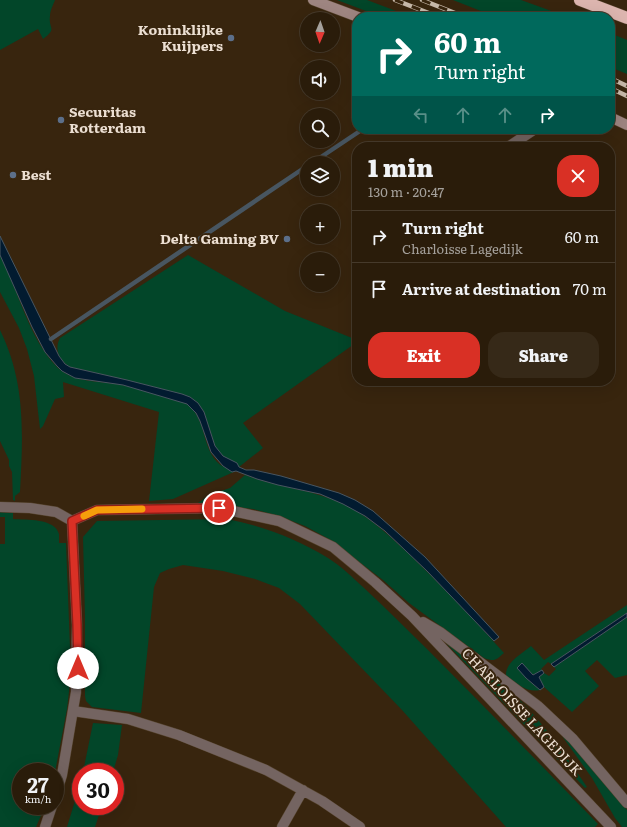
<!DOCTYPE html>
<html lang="en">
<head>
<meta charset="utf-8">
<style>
  body { margin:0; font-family:Literata,serif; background:#362918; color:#f1f3f6; height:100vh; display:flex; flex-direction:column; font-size:15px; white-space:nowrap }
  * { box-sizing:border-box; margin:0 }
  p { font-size:13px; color:#a5a19c }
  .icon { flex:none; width:22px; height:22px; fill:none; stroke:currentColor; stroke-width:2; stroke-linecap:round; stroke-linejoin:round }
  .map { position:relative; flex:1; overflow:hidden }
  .panel { position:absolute; left:352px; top:142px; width:263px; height:244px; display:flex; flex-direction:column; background:#2a1c0a; border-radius:16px; box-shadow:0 4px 16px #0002,0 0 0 1px #463a2b }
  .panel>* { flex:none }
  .banner { position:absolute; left:352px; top:12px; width:263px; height:122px; border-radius:16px; box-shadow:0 4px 16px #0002,0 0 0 1px #463a2b; background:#00695c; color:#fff; overflow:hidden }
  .needle { width:26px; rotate:182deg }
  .tools { position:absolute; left:300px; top:12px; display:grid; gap:8px }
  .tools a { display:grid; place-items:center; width:40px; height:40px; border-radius:50%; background:#2a1c0a; box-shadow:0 4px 16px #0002,0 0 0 1px #463a2b; font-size:20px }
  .speed { position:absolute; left:12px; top:763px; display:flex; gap:8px; font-size:20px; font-weight:700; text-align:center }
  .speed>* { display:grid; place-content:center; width:52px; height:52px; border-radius:50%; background:#2a1c0a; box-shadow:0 4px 16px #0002,0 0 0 1px #463a2b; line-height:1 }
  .speed small { font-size:10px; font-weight:400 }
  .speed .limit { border:6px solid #d22; background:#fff; color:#111 }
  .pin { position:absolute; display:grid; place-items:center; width:34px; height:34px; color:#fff; margin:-17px; border:2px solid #fff; border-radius:50%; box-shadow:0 1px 4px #0007 }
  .me { position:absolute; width:44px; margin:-22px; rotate:0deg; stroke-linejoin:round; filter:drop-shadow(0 0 3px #0008) }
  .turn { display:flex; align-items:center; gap:14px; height:84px; padding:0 16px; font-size:18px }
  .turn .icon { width:52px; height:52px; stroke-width:2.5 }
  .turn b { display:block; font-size:28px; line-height:34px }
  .lanes { display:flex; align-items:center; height:38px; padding:0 16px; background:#0003; justify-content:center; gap:20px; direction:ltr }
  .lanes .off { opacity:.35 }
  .round { display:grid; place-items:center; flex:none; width:42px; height:42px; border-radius:16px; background:#362918 }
  .summary { display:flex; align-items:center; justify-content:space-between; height:68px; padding:0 16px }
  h1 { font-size:24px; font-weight:800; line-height:30px }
  .primary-button { display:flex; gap:8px; margin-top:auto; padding:8px 16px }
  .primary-button a { flex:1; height:46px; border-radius:16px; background:#d93025; color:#fff; font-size:16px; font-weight:800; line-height:46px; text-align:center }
  .primary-button a+a { background:#362918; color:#f1f3f6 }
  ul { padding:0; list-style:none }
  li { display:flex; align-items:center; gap:12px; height:52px; padding:0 16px; border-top:1px solid #463a2b }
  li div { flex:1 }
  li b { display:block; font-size:15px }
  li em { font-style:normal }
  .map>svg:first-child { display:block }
  .green { fill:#024629 }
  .water { fill:#021b30; stroke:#485661 }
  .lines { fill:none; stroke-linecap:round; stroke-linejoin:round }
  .stream { stroke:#485661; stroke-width:4.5 }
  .street-casing { stroke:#55432d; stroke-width:11 }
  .secondary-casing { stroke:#55432d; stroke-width:11 }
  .highway-casing { stroke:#55432d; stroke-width:13 }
  .street { stroke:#746461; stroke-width:10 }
  .secondary { stroke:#9e8581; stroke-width:10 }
  .highway { stroke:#dcb5af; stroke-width:12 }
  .rail-casing { stroke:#c7b9aa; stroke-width:4.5 }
  .rail { stroke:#38250e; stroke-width:3; stroke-dasharray:9; stroke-linecap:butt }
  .route-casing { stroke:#8d1f18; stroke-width:10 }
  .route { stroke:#d93025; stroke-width:7 }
  .slow { stroke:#f59e0b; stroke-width:7 }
  .service-dot { fill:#5c6f8a; stroke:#38250e; stroke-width:1.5 }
  .labels { text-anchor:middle; stroke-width:4; stroke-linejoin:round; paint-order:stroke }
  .poi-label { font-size:14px; font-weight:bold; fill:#ecdfd2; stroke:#38250e; text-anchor:end }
  .street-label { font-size:14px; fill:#ecdfd2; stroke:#38250e }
</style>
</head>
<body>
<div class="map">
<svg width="627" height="827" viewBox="0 0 627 827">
  <rect width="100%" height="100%" fill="#38250e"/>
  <path class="green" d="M0 0H55C53 5 50 11 50 16 48 29 58 28 43 39L38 29 0 50Z
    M337 0H367L412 17H382Z
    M453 0H521L568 17H496Z
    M610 33 627 40V74L610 67Z
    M0 255C19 291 28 338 58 368 74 383 101 381 122 385 136 388 151 393 166 397 173 399 182 400 188 405 208 420 201 455 224 467 228 468 232 469 236 471L173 499 149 501 159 412 63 382 64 397 55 399 43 426 40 429 34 376 27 349 19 328 0 292Z
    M188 255 285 311 357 340V342L243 423 263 448 239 467 223 456 218 452 215 446 204 412 197 402 127 380 70 367C59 361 54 349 60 338Z
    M0 330C26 383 23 434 20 492L15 496V501L13 500 12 472 9 466V460L0 441Z
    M245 475C276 487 310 489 341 503 368 515 388 535 409 554 442 586 474 619 504 653 496 660 495 662 484 658L409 603 383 580 329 539 305 526 279 516 253 509 198 503 209 495 230 488Z
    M0 512 13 513V519C26 520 55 518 59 534 59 536 59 540 59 543H66L71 674 67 709 55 772H21V806H45L36 827H0V544H5V517H0Z
    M227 519C263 526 297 539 328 558 341 566 352 577 363 587 385 607 405 628 426 648 484 706 541 765 598 824L595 827H506L402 710 300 604 279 588 255 579 223 571 183 565 169 569 160 573 154 587 141 713 92 707 86 701 85 696V618L83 537 97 521Z
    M627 605V613L551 664 548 662 541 669 542 670 536 674H532L522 664 526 678 540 690C527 693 516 683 506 676 505 662 522 654 531 646L544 660Z
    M627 617V675L615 678 597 660 585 671 599 686 572 712 544 687 539 677 544 673 549 676 556 669 554 667Z
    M442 639C471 660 501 680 526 706 549 731 568 759 587 787L585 788Z
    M93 723 122 725 118 755 113 772H83Z
    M562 736 568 740 600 776 627 810V827H622L615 818 592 778Z
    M81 781V806H102L95 827H67Z"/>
  <path class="water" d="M0 236 59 356 65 364 70 367 127 380 182 394 190 397 198 403 204 412 215 446 223 456 237 463 239 467 246 470H254L281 476 339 493 355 500 373 511 425 557 499 637 494 641 427 571 385 531 365 516 343 504 320 494 278 485 257 479 236 471 232 472 223 466 211 452 200 421 196 413 187 404 123 385 75 378 62 371 57 366 45 352 32 327 0 255Z
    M627 613V617L554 667 551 664Z
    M522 663 533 675 542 670 544 673 539 677 544 687 540 690 526 678 517 668Z"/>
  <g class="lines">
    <path class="stream" d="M312 163 363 129
      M51 339 307 166"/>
    <g class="street-casing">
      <path id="street" d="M508 147 535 129
        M0 507 30 508 56 512 72 521
        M72 521 97 510 219 508 279 521 333 547 375 582 412 616 611 827
        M423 622 440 632 538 706 573 739 627 803
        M73 711 128 719 179 735 266 770 322 801 360 827
        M55 798 62 775 76 692 77 625 72 521
        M45 827 52 806
        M282 827 303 790"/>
    </g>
    <g class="secondary-casing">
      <path id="secondary" d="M313 0 358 17
        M610 117 627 125"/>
    </g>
    <g class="highway-casing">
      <path id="highway" d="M580 0 627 18"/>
    </g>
    <use href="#street" class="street"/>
    <use href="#secondary" class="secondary"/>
    <use href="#highway" class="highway"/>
    <g class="rail-casing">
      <path id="rail" d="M395 0 439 17
        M422 0 465 17
        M610 78 627 86
        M610 88 627 96"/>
    </g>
    <use href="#rail" class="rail"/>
  </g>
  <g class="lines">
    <g class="route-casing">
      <path id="route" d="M78 668 77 625 72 521 97 510 219 508"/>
    </g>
    <use href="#route" class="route"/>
    <path class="slow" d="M84 516 97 510 142 509"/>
  </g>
  <g class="service-dot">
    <circle cx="231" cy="38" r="4"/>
    <circle cx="61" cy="120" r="4"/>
    <circle cx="13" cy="175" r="4"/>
    <circle cx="287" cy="239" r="4"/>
  </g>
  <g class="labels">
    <g class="poi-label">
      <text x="223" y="35">Koninklijke<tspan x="223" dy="16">Kuijpers</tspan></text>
      <text x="69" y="117" text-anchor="start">Securitas<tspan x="69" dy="16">Rotterdam</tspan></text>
      <text x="21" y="180" text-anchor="start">Best</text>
      <text x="279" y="244">Delta Gaming BV</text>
    </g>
    <g class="street-label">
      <text transform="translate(522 712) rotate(47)" y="5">CHARLOISSE LAGEDIJK</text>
    </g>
  </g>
</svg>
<div class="tools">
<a><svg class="needle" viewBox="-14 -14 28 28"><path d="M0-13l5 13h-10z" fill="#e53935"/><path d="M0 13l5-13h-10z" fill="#a5a19c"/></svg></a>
<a><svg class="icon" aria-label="sound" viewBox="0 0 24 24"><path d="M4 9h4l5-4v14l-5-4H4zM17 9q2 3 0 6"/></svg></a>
<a><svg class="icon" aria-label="search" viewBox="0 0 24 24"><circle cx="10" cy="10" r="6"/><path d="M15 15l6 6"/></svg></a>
<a><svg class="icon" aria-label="layers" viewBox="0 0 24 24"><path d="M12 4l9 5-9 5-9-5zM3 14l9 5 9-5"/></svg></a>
<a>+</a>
<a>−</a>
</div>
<div class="speed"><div>27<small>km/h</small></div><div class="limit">30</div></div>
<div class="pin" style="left:219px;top:508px;background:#d93025"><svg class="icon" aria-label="arrive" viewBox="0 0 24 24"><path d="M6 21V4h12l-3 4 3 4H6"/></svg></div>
<svg class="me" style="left:78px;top:668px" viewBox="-20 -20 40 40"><circle r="19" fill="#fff"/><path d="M0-13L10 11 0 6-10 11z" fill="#d93025"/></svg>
<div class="banner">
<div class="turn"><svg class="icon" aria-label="right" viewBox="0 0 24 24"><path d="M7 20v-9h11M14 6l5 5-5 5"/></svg><div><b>60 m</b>Turn right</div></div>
<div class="lanes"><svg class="icon off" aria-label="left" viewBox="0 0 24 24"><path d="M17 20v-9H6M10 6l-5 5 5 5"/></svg><svg class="icon off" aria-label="ahead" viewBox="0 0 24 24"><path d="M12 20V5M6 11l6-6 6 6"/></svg><svg class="icon off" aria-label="ahead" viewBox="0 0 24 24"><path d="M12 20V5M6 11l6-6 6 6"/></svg><svg class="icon" aria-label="right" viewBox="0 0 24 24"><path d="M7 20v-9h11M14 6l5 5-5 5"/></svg></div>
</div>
<section class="panel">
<div class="summary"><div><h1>1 min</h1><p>130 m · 20:47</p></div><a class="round" style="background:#d93025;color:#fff"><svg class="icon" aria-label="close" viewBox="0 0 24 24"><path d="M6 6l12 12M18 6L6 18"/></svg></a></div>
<ul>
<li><svg class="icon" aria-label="right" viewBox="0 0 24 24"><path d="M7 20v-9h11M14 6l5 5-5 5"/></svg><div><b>Turn right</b><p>Charloisse Lagedijk</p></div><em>60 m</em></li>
<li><svg class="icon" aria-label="arrive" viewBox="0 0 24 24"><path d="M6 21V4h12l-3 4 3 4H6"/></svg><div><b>Arrive at destination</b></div><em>70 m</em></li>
</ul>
<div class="primary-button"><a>Exit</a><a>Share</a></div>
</section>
</div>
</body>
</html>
